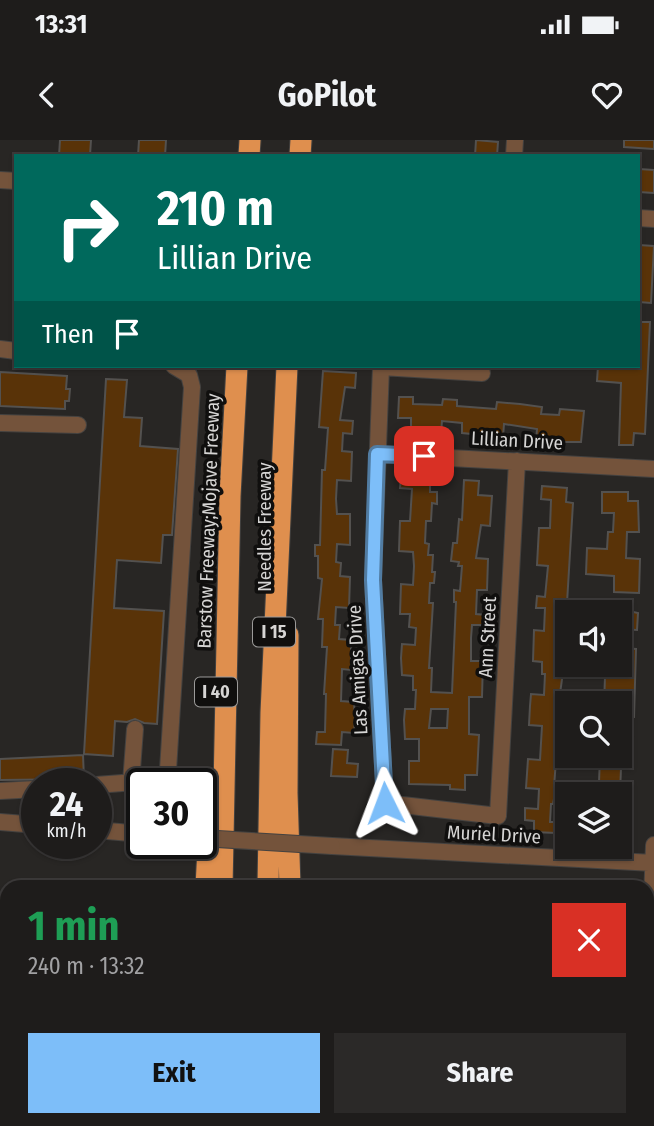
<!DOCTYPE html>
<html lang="en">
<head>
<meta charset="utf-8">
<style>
  body { margin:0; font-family:"Fira Sans Condensed",sans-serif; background:#2b2928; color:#f1f3f6; height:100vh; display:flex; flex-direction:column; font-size:26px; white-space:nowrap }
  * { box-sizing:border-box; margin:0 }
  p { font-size:23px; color:#a1a1a3 }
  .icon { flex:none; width:38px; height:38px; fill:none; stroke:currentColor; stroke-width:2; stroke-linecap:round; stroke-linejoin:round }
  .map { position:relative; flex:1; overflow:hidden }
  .details { position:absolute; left:0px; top:740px; width:654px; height:247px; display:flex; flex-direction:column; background:#1e1c1b; border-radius:21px 21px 0 0; box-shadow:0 2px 5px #0004,0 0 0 2px #3c3a3a }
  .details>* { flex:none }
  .top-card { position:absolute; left:14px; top:14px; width:626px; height:214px; border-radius:0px; box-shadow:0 2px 5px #0004,0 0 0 2px #3c3a3a; background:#00695c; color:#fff; overflow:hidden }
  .fabs { position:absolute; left:555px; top:460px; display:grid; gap:14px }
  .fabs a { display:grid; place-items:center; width:77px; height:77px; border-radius:0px; background:#1e1c1b; box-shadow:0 2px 5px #0004,0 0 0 2px #3c3a3a; font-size:35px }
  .speed { position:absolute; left:21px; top:628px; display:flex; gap:14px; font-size:35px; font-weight:700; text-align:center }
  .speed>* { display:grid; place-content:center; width:91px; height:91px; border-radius:50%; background:#1e1c1b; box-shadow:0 2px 5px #0004,0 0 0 2px #3c3a3a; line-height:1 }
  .speed small { font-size:18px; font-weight:400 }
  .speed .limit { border:4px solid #111; border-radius:10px; background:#fff; color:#111 }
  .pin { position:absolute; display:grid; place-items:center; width:60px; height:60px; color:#fff; margin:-30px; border-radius:14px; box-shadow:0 4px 10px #0006 }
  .me { position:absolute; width:77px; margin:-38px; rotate:357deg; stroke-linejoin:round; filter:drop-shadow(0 0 5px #0008) }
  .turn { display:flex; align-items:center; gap:24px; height:147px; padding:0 28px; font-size:32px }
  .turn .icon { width:91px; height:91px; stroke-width:2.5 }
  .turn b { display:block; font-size:49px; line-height:60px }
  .then { display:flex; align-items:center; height:66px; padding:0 28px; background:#0003; gap:14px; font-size:26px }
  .round { display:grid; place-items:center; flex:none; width:74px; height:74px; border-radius:0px; background:#2b2928 }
  .overview { display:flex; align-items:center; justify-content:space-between; height:119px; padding:0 28px }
  h1 { font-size:42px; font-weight:700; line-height:52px; color:#1e9e55 }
  .button { display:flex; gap:14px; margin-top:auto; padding:14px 28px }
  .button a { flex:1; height:80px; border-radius:0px; background:#7dbef9; color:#111; font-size:28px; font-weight:700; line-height:80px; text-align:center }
  .button a+a { background:#2b2928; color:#f1f3f6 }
  .status { display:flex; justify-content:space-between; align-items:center; height:49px; padding:0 35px; background:#1e1c1b; direction:ltr }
  .status svg { height:19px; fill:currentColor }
  header { display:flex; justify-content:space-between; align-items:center; height:91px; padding:0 28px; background:#1e1c1b; font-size:32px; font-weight:700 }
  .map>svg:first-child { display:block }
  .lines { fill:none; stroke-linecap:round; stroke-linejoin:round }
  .stream { stroke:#1b3d4f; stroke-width:3.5 }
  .building { fill:#593308; stroke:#53514f; stroke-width:2; fill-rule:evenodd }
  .minor-casing { stroke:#444240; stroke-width:18 }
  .highway-casing { stroke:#444240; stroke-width:23 }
  .minor { stroke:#74533b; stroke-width:16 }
  .highway { stroke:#df8f4e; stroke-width:21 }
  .minor-bridge-casing { stroke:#444240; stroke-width:18; stroke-linecap:butt }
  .minor-bridge { stroke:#74533b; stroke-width:16 }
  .route-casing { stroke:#517ca2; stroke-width:18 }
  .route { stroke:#7dbef9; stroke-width:12 }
  .labels { text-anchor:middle; stroke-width:7; stroke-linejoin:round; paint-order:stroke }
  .shield { fill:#100f0e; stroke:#9b9a99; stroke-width:2 }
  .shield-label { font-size:18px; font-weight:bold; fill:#d6d5d4 }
  .street-label { font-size:19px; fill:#d6d5d4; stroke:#100f0e }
</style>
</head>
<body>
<div class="status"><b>13:31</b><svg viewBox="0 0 49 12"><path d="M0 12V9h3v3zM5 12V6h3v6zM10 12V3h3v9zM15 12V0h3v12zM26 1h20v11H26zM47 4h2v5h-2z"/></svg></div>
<header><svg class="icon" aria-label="back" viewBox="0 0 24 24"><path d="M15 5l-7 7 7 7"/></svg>GoPilot<svg class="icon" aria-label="heart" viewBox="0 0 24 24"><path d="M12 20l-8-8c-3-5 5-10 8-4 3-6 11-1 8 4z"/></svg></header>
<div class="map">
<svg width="654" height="986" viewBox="0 0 654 986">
  <rect width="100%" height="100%" fill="#282624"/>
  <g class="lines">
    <path class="stream" d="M0 755H7
      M146 980V986"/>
  </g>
  <path class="building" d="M60 0H91L90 15 59 16Z
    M139 0H166L165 16H138Z
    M476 0 498 2 497 16H475Z
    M624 0H654V9L624 7Z
    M639 29 654 30V53L639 52Z
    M639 105 654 106 651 163 639 162Z
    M639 182H650L645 294 634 293 633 305H619L621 243 597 241 598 226H639Z
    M323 231 356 233 355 248 345 247 340 280 353 281 352 294 343 293 342 311 352 312 351 341 337 340 336 359 337 374H350V405L337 404 336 422 341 423 340 436 350 437 349 468 336 467 335 485H340L339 499 351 500V530L342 529 341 561 354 562 355 580 354 593 342 592 341 605 316 604 317 592H325L326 554H324L327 507H322L323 479H318L322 439 318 438V416H315V405H320L322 330H325L328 288 319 287Z
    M0 232 67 236 66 249H70L69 261H65V269L0 266Z
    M106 239 127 240 124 277 142 278 140 306 178 309 172 395H163L161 423 117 420 114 468 164 471 157 584 144 583 135 579 127 582 115 581 113 616 84 614Z
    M399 257H413V264L442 265 443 259 457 260V266L496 269 497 262 520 264 542 267 541 274 559 275 560 269 584 271 581 302H536L537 289 504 284 503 297 462 293V283L442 281 441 294 411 292V278H398Z
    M401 335 413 336V340L430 341V352H437V364L432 363 431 381H426L425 403 429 404 428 415H433L432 432H435L434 443H430L429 463H433L429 528H432L431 552 452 553 456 462H454V450L460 451 462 426H458L459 422 451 421 453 403H457L459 379 462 380 464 340 479 341 478 355 492 356 490 386 481 385 476 418 488 419 487 450H477L476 474 486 475 485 485H472L471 498V521H483L482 557H469V594L479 595 477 635H465V650L450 649V645L409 644V621H419V599H405L404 580 405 569H415L416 550H413V536L402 535 401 518 402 504 415 505 416 488 409 487 410 474H400L401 444 413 445 414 426 413 412 399 411 400 381H410L412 349 400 348ZM431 569H448L447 588H429Z
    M542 346 567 348 566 362 573 363 567 463H562L559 504 558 525H564L557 575H564L561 620H556L554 647H561L560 660 554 659 553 664H551L550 682H557L556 693 534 692V681L525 680V668L538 669 539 649 526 648 528 619 540 620 542 586 529 585 530 566 531 554 544 555 545 534H542V522L533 521 534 490 544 491 545 468H536L537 456 545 457 548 426 537 425 539 388H550L551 360 541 359Z
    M602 352H628V361H638L639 392H627L626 418 640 419 639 453 614 452V436L586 434 587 408 607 409 608 392H613L614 373H602Z
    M620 469 638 473 637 490 620 489Z
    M620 508 636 509 634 577 620 576V564H604L605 537 615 538 616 527H620Z
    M620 596 633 597 631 628H621L620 653 631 654 629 691 620 690V654H595L596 643H599L600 616H620Z
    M333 609 348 610 347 623 358 624 357 637 331 636Z
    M83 615 84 639 0 640V619Z"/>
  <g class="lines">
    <g class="minor-casing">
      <path id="minor" d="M514 16 515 0
        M0 40 16 41
        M639 78 654 79
        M0 209 16 211
        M482 233 381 227 373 440 385 663 498 676 517 321
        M0 283 78 285
        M377 314 654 329
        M131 643 135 589
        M96 645 162 640 168 630 192 247 189 235 174 226
        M0 651 37 649
        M0 682 37 685
        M96 690 142 694
        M332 706 654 723
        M0 868H7
        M648 871 654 705
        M53 980 54 986
        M393 980 395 986
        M643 986V980"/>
    </g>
    <g class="highway-casing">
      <path id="highway" d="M249 16 250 0
        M300 16 301 0
        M288 495 287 653 290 747
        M206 747 209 690
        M222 747 230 356 237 226
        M268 747 271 573 287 226
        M206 980 207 986
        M237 980 238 986
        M283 980 284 986
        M337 980 339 986"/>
    </g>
    <use href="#minor" class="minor"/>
    <use href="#highway" class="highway"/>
    <g class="minor-bridge-casing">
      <path id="minor-bridge" d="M201 698 332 706"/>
    </g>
    <use href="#minor-bridge" class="minor-bridge"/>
  </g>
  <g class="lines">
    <g class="route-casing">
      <path id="route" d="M385 663 373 440 377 314 424 316"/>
    </g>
    <use href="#route" class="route"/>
  </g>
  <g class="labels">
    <g class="shield">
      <rect x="253" y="477.5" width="42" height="29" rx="5"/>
      <rect x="195" y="537.5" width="42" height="29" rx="5"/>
    </g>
    <g class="shield-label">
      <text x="274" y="498">I 15</text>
      <text x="216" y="558">I 40</text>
    </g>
    <g class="street-label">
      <text transform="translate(517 300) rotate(3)" y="7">Lillian Drive</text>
      <text transform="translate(208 381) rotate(-88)" y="7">Barstow Freeway;Mojave Freeway</text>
      <text transform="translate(264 387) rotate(-90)" y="7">Needles Freeway</text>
      <text transform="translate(487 497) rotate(-87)" y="7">Ann Street</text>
      <text transform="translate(357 530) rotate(-93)" y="7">Las Amigas Drive</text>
      <text transform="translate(494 694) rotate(3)" y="7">Muriel Drive</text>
    </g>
  </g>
</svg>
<div class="fabs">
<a><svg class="icon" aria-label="sound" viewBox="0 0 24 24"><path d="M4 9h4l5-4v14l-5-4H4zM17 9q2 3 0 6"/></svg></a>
<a><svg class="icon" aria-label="search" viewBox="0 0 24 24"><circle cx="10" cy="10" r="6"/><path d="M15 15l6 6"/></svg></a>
<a><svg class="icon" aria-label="layers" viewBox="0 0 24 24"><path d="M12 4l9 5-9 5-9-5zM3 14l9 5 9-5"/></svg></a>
</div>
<div class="speed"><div>24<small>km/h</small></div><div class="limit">30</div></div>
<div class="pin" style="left:424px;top:316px;background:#d93025"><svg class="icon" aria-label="arrive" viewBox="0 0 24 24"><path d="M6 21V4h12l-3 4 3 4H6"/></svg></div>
<svg class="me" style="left:385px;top:663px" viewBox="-20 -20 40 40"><path d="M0-17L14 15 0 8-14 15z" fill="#7dbef9" stroke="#fff" stroke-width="4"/></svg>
<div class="top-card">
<div class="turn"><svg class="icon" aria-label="right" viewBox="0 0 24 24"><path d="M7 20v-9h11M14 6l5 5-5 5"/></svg><div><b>210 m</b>Lillian Drive</div></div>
<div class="then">Then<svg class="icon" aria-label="arrive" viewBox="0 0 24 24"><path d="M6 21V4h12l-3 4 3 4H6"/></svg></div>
</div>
<section class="details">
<div class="overview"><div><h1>1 min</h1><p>240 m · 13:32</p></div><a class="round" style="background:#d93025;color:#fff"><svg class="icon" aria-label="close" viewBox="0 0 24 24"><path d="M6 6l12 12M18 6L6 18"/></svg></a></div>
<div class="button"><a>Exit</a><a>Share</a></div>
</section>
</div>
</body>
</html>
